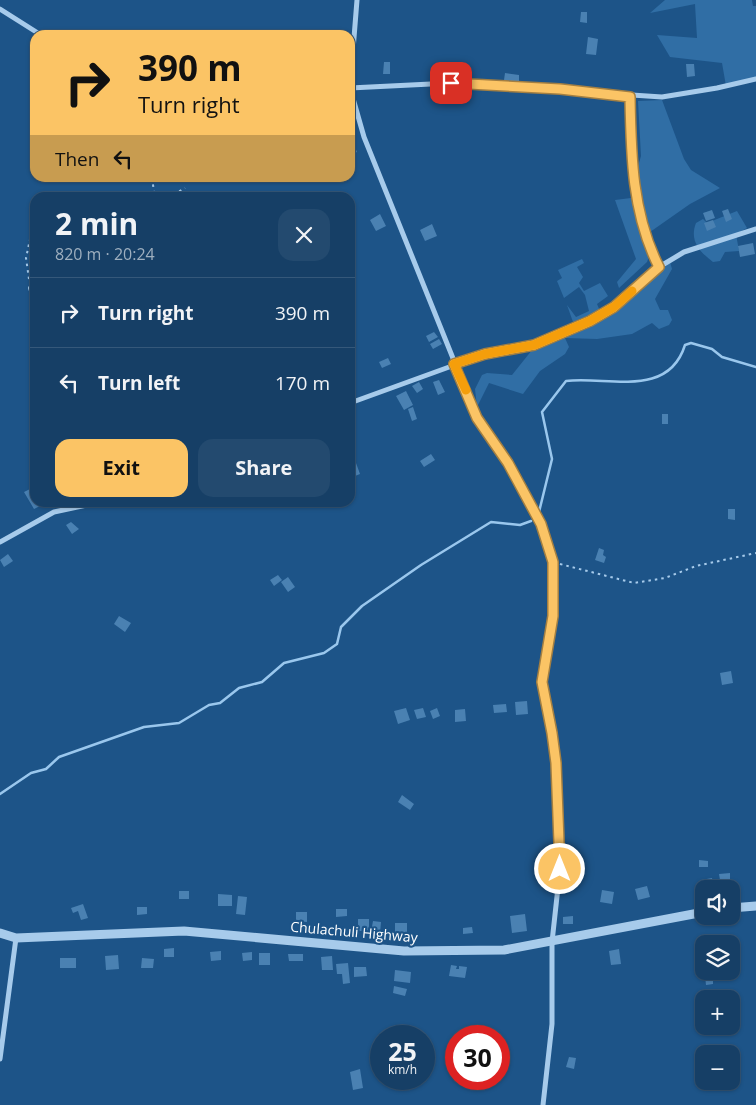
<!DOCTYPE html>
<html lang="en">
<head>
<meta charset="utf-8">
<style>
  body { margin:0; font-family:"Open Sans",sans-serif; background:#234a6f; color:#f1f3f6; height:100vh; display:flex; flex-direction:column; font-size:19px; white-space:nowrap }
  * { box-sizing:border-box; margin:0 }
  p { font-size:16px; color:#9eafbf }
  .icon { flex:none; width:28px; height:28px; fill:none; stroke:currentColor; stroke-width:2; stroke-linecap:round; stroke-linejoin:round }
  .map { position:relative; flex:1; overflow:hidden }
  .panel { position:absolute; left:30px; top:192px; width:325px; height:315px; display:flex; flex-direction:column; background:#163f66; border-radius:15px; box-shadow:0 1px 4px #0004,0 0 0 1px #35587a }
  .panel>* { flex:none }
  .guide { position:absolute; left:30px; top:30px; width:325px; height:152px; border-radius:15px; box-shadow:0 1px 4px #0004,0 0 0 1px #35587a; background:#fbc465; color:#111; overflow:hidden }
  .controls { position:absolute; left:695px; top:880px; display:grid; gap:10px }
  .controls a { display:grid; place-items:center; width:45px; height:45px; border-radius:10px; background:#163f66; box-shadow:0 1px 4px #0004,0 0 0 1px #35587a; font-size:25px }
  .speed { position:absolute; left:370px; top:1025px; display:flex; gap:10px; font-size:25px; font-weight:700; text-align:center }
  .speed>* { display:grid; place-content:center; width:65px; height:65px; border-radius:50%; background:#163f66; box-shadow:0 1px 4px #0004,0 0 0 1px #35587a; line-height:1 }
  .speed small { font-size:12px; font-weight:400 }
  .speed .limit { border:8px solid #d22; background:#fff; color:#111 }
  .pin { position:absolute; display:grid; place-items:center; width:42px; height:42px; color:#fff; margin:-21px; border-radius:10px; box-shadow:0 2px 8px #0006 }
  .me { position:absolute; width:55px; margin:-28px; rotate:0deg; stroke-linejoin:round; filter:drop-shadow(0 0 4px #0008) }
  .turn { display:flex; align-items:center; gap:18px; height:105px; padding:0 25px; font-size:22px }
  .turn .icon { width:65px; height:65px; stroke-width:2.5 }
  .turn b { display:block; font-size:35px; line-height:42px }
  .then { display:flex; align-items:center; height:48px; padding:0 25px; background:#0003; gap:10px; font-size:19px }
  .round { display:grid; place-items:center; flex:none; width:52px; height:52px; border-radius:15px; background:#234a6f }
  .headline { display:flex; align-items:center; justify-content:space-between; height:85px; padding:0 25px }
  h1 { font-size:30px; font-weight:700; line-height:38px }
  .button { display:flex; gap:10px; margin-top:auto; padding:10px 25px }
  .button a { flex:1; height:58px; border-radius:15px; background:#fbc465; color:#111; font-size:20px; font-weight:700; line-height:58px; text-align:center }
  .button a+a { background:#234a6f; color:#f1f3f6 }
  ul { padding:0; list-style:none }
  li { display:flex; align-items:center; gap:15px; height:70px; padding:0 25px; border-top:1px solid #35587a }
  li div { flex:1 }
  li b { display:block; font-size:19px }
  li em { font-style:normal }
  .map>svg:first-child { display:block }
  .green { fill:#306ea5 }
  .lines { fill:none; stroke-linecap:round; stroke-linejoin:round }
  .stream { stroke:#9ac7ed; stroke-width:2.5 }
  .building { fill:#4a81b2 }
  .path { stroke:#a7cbeb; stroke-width:2; stroke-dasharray:2.5 4; stroke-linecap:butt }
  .service { stroke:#a7cbeb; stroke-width:4 }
  .minor { stroke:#a7cbeb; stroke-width:5 }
  .tertiary { stroke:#a7cbeb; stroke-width:9 }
  .route-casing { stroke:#a37f42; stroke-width:12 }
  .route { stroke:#fbc465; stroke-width:9 }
  .slow { stroke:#f59e0b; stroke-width:9 }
  .labels { text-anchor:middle; stroke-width:4.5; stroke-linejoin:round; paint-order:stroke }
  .street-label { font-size:14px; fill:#fff; stroke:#1d5488 }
</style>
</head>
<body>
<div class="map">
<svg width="756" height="1105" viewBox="0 0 756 1105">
  <rect width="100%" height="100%" fill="#1d5488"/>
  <path class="green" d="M665 0H752L753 6H756V78L726 86 722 63 670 57 657 35 697 38 695 4 650 13Z
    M662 100 684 159 691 170 720 188 690 204 650 232 636 173 641 156 638 101Z
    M631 198 650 254 647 262 619 288 617 282 636 259 615 200Z
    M737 211 747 228 736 234 739 251 725 252 720 261 713 262C700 252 689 241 696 223L703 219 707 223Z
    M582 259 584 263 577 267 583 277 579 283 584 291 600 283 608 296 597 304 600 311 573 322 567 305 576 317 589 311 585 295 579 287 564 298 557 281 562 278 558 270Z
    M670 262 672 269 655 299 660 310H668L672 320 669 325 659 329 652 323 632 334 597 339 565 338 569 347 565 354 540 371 523 394 489 383 477 407 475 389 482 375 487 373 512 375 532 350 600 320 641 291Z"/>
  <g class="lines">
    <path class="stream" d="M539 512 552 459 542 412 566 381C608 376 668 399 685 345L691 343 712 349 722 357 756 367
      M0 794 31 773 46 769 59 757 144 727 179 723 209 705 220 703 239 688 262 682 284 663 324 653 337 644 341 627 362 606 421 565 491 522 520 525 531 521"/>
  </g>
  <path class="building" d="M581 12H587V23L580 22Z
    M588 37 598 39 596 55 586 54Z
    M384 62H390V74H383Z
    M686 64H694L695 76 687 77Z
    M505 73 519 75V82L504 80Z
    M352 140 357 152 350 155V141Z
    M728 209 732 219 726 222 722 211Z
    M712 210 715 218 706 221 703 213Z
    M380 214 386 226 376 231 370 220Z
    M713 220 716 227 707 231 704 223Z
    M432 224 437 236 425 241 420 230Z
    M753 243 755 254 740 257 738 246Z
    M434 332 438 337 429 342 426 336Z
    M439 339 442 344 433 349 430 344Z
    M388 358 391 364 382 368 379 362Z
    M439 380 445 392 438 395 433 382Z
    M419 382 423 389 417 393 412 386Z
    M406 391 413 405 404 410 396 396Z
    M413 407 417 419 412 421 408 409Z
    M662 414H668V424H662Z
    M431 454 435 460 424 467 420 461Z
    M356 463 360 474 350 478V465Z
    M30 489 35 497V502L40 506 34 509 24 492Z
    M728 509H735V520L728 519Z
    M71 522 79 529 72 534 66 525Z
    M599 548 604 550 603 555 606 557 604 563 595 560Z
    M8 554 13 561 4 567 0 560Z
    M278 575 282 580 274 586 270 580Z
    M288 577 295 587 288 592 281 582Z
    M119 616 131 623 125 632 114 624Z
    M731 671 733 683 722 685 720 673Z
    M527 701 528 714 516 715 515 702Z
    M506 704 507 712 494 713 493 705Z
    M406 708 410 720 398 724 394 711Z
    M423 708 426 717 417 719 414 710Z
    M437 708 440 716 433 719 430 711Z
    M465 709 466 721 455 722V710Z
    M402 795 414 804 410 810 398 802Z
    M699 860 708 861V867H699Z
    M730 873V880H720L719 874Z
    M712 878 713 887 702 889 701 880Z
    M647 886 650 897 638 900 635 889Z
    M602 890 614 892 612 904 600 902Z
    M179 891H189V899H179Z
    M218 894 232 895V906H218Z
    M238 896 247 897 245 915 236 914Z
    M83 904 88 918 81 920 78 911 73 913 71 908Z
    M137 907H147V914L137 915Z
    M336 909H347V916L336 917Z
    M296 912H307V922L296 921Z
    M525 914 527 931 512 933 510 916Z
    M573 916V924H563V917Z
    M358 919H369V931H358Z
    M373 921 381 922 380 933 371 932Z
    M395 923H407V933H395Z
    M472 927 473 933 463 934V928Z
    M398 934H409V941H398Z
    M174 948V957H164V949Z
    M619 949 621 964 611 965 609 951Z
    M221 951V960L211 961 210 952Z
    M252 952V960L243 961 242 953Z
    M259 953H270V965H259Z
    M288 954H303V961H289Z
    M118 955 119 969 106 970 105 956Z
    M332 956 333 970H322L321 957Z
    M60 958H76V968H60Z
    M142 958 154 959 153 968H141Z
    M348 963 350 983 343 984 342 974H337L336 964Z
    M451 965 457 966 456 969H459V966L467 967 465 978 449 976Z
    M354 967H366L367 976 354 977Z
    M395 970 411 972 410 983 394 981Z
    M713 975V984L706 985 705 976Z
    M394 986 407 989 405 996 393 993Z
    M569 1057 576 1058 574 1069 566 1067Z
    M360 1069 363 1088 353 1090 350 1072Z"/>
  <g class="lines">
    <path class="path" d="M152 178 155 198
      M168 198 185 188
      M29 279 26 258 32 230 35 229
      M560 564 634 583 665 578 696 566 756 553"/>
    <path class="service" d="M35 281 30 288 35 302"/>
    <path class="minor" d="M357 0 350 88 364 137 477 418 521 485 541 524 553 562V616L542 682 552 733 556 763 560 869 552 942V1024L543 1105
      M0 9 41 35
      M350 88 451 83 662 97 717 88 756 79
      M630 97C632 155 632 213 659 267
      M350 403 485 354 534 345 590 321 614 307 659 267 684 252 756 229
      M0 542 54 512 101 502
      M0 1059 16 938"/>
    <path class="tertiary" d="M731 908 756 906
      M0 933 16 938 184 931 404 951 504 950 704 912"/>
  </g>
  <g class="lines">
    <g class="route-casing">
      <path id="route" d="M451 83 560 89 630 97C631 155 632 214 659 267L614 307 590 321 534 345 485 354 454 364 477 418 508 463 541 524 553 562V616L542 682 552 733 556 763 560 869"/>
    </g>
    <use href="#route" class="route"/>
    <path class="slow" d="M466 390 454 364 485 354 534 345 590 321 614 307 632 291"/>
  </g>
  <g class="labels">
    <g class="street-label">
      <text transform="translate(354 932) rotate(5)" y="5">Chulachuli Highway</text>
    </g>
  </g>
</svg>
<div class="controls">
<a><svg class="icon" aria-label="sound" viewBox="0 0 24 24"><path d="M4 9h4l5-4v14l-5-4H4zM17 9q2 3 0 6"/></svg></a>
<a><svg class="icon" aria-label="layers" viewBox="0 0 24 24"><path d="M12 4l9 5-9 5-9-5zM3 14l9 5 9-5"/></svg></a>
<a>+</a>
<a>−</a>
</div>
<div class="speed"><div>25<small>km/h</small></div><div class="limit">30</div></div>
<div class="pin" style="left:451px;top:83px;background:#d93025"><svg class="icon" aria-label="arrive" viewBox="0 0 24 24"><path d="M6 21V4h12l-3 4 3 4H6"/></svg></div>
<svg class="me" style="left:560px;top:869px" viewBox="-20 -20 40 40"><circle r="17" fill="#fbc465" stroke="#fff" stroke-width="3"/><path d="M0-11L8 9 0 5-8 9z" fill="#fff"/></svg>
<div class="guide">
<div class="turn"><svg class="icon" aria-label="right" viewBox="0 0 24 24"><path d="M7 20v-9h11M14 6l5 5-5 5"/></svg><div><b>390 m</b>Turn right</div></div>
<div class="then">Then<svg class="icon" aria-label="left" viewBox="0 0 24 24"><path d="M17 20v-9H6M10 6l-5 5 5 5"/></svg></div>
</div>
<section class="panel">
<div class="headline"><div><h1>2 min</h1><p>820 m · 20:24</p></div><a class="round"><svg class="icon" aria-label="close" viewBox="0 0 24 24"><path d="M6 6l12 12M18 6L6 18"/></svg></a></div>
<ul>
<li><svg class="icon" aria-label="right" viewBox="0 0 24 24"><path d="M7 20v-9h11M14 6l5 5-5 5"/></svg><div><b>Turn right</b></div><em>390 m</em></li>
<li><svg class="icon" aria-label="left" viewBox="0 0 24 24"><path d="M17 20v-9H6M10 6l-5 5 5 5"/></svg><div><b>Turn left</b></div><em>170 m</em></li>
</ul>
<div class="button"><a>Exit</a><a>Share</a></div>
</section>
</div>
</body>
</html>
